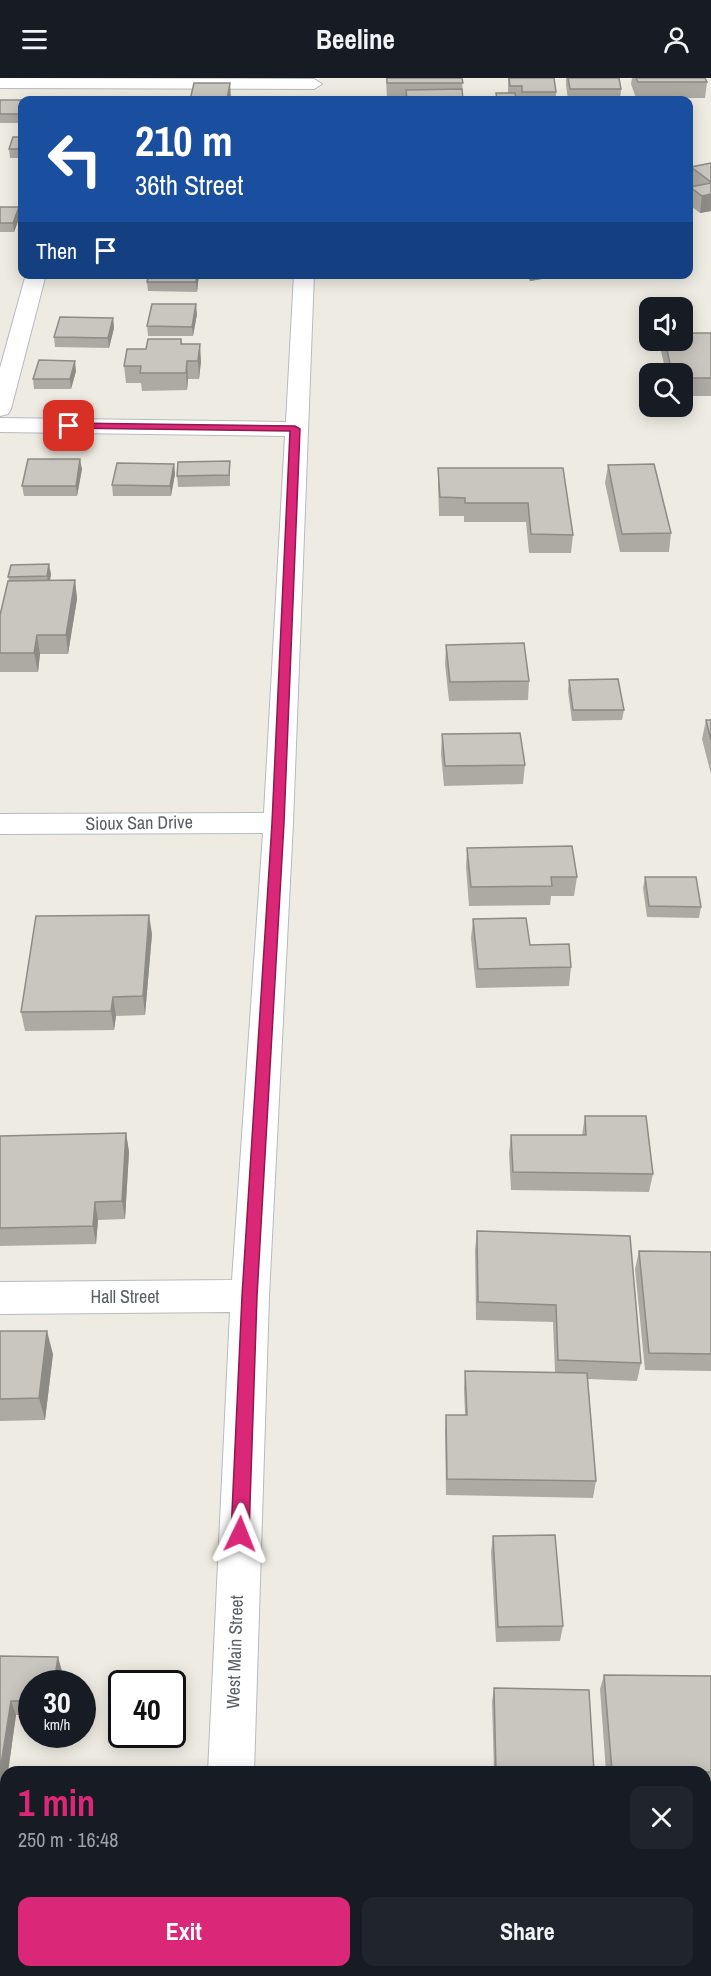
<!DOCTYPE html>
<html lang="en">
<head>
<meta charset="utf-8">
<style>
  body { margin:0; font-family:"Archivo Narrow",sans-serif; background:#20242c; color:#f1f3f6; height:100vh; display:flex; flex-direction:column; font-size:22px; white-space:nowrap }
  * { box-sizing:border-box; margin:0 }
  p { font-size:20px; color:#9ea1a6 }
  .icon { flex:none; width:33px; height:33px; fill:none; stroke:currentColor; stroke-width:2; stroke-linecap:round; stroke-linejoin:round }
  .map { position:relative; flex:1; overflow:hidden }
  .side { position:absolute; left:0px; top:1688px; width:711px; height:212px; display:flex; flex-direction:column; background:#171b24; border-radius:18px 18px 0 0; box-shadow:0 3px 15px #0003 }
  .side>* { flex:none }
  .top-card { position:absolute; left:18px; top:18px; width:675px; height:183px; border-radius:12px; box-shadow:0 3px 15px #0003; background:#1a4fa0; color:#fff; overflow:hidden }
  .tools { position:absolute; left:639px; top:219px; display:grid; gap:12px }
  .tools a { display:grid; place-items:center; width:54px; height:54px; border-radius:12px; background:#171b24; box-shadow:0 3px 15px #0003; font-size:30px }
  .speed { position:absolute; left:18px; top:1592px; display:flex; gap:12px; font-size:30px; font-weight:700; text-align:center }
  .speed>* { display:grid; place-content:center; width:78px; height:78px; border-radius:50%; background:#171b24; box-shadow:0 3px 15px #0003; line-height:1 }
  .speed small { font-size:15px; font-weight:400 }
  .speed .limit { border:3px solid #111; border-radius:9px; background:#fff; color:#111 }
  .pin { position:absolute; display:grid; place-items:center; width:51px; height:51px; color:#fff; margin:-26px; border-radius:12px; box-shadow:0 3px 9px #0006 }
  .me { position:absolute; width:66px; margin:-33px; rotate:2deg; stroke-linejoin:round; filter:drop-shadow(0 0 4px #0008) }
  .turn { display:flex; align-items:center; gap:21px; height:126px; padding:0 18px; font-size:27px }
  .turn .icon { width:78px; height:78px; stroke-width:2.5 }
  .turn b { display:block; font-size:42px; line-height:51px }
  .then { display:flex; align-items:center; height:57px; padding:0 18px; background:#0003; gap:12px; font-size:22px }
  .round { display:grid; place-items:center; flex:none; width:63px; height:63px; border-radius:12px; background:#20242c }
  .overview { display:flex; align-items:center; justify-content:space-between; height:102px; padding:0 18px }
  h1 { font-size:36px; font-weight:700; line-height:45px; color:#db2777 }
  .action { display:flex; gap:12px; margin-top:auto; padding:12px 18px }
  .action a { flex:1; height:69px; border-radius:12px; background:#db2777; color:#fff; font-size:24px; font-weight:700; line-height:69px; text-align:center }
  .action a+a { background:#20242c; color:#f1f3f6 }
  header { display:flex; justify-content:space-between; align-items:center; height:78px; padding:0 18px; background:#171b24; font-size:27px; font-weight:700 }
  .map>svg:first-child { display:block }
  .lines { fill:none; stroke-linecap:round; stroke-linejoin:round }
  .minor-casing { stroke:#b7babf; stroke-width:2 }
  .minor { fill:#fff; fill-rule:evenodd }
  .wall { fill:#adaaa4 }
  .shaded-wall { fill:#8d8b86 }
  .building { fill:#c9c6bf; stroke:#8d8b86; stroke-width:1.5 }
  .route { fill:#db2777; stroke:#8e194d; stroke-width:1.5 }
  .labels { text-anchor:middle; stroke-width:4.5; stroke-linejoin:round; paint-order:stroke }
  .street-label { font-size:18px; fill:#5a5f64; stroke:#fff }
</style>
</head>
<body>
<header><svg class="icon" aria-label="menu" viewBox="0 0 24 24"><path d="M4 6h16M4 12h16M4 18h16"/></svg>Beeline<svg class="icon" aria-label="person" viewBox="0 0 24 24"><circle cx="12" cy="8" r="4"/><path d="M4 21q1-7 8-7t8 7"/></svg></header>
<div class="map">
<svg width="711" height="1898" viewBox="0 0 711 1898">
  <rect width="100%" height="100%" fill="#eeece2"/>
  <g class="lines">
    <g class="minor-casing">
      <path id="minor" d="M0 0 314 1 322 6 314 11 0 10Z
        M26 196H46L11 331 8 336 0 338V290Z
        M294 196H314L293 745 269 1218 254 1694H208L230 1234 0 1236V1204L232 1202 263 755 0 756V736L264 735 285 358 0 354V340L286 344Z
        M198 1893H248L247 1898H197Z"/>
    </g>
    <use href="#minor" class="minor"/>
  </g>
  <path class="wall" d="M386 0H462L463 22H406V21H387Z
    M508 0H554L556 14V22H496V15H508Z
    M566 0H619L621 11 620 22H568L566 7Z
    M632 0H705L707 4 705 20H636L631 6Z
    M0 22H22V45H0Z
    M22 59V80H10L9 71Z
    M711 85V133L700 135 688 126 690 109H693L689 106 691 89Z
    M0 129H19L20 138 14 154H0Z
    M77 196H114V198L77 199Z
    M149 196H199L197 214 148 213 147 204Z
    M525 196H571L530 203Z
    M197 236 193 258H148L147 248Z
    M113 240 114 250 109 270 55 269 54 259Z
    M711 255V318H682V296H659L661 286H664L661 273 662 262H682Z
    M181 261 182 266 201 283 199 301H188L187 312 142 313 141 305H126L124 288 146 271Z
    M76 293 71 311H34L33 301Z
    M230 383V408L178 409 177 398Z
    M174 386 175 396 171 418H113L112 407Z
    M608 387 671 455 669 474H620L605 405Z
    M438 390H563L573 457 571 475H529L526 444H464V438H439L438 408Z
    M82 391 77 418H24L22 408Z
    M51 496 50 502H75L77 521 68 576H40L38 594H0V537L9 503 8 499Z
    M446 567 529 603 528 622 449 623 445 586Z
    M569 602 624 632 622 642 572 643 568 613Z
    M706 642H711V696L702 661Z
    M442 656 525 687 523 706 444 708 441 676Z
    M467 770 577 799 574 818H551L550 827 469 828 466 789Z
    M645 799 701 829 699 840 647 839 643 810Z
    M473 841 530 867 571 889 569 908 476 910 471 860Z
    M152 856 145 937 116 938 114 952 25 953 21 934Z
    M585 1038 653 1096 649 1114 511 1112 509 1075 511 1057H582Z
    M126 1055 129 1074 125 1141 98 1142 96 1166 0 1168V1058Z
    M477 1153 641 1285 637 1303 588 1301 596 1403 593 1420 446 1417 445 1354 446 1337H465L464 1310 465 1293 555 1294 553 1244 476 1242 475 1172Z
    M639 1173 711 1174V1293L645 1292 635 1191Z
    M0 1253 53 1276 45 1342 0 1343Z
    M493 1458 563 1548 560 1563 496 1564 491 1474Z
    M0 1578 62 1593 32 1605V1637H16L8 1694H6V1707L0 1746Z
    M604 1597 711 1598V1708H705V1694H606L600 1611Z
    M494 1610 594 1694H494L492 1624Z"/>
  <path class="shaded-wall" d="M230 5 231 21V22H227Z
    M711 116V133L700 135 702 118Z
    M19 129 20 138 14 154 13 145Z
    M197 196H199L197 214 196 204Z
    M531 196H571L530 203Z
    M196 226 197 236 193 258 192 249Z
    M113 240 114 250 109 270 108 260Z
    M200 266 201 283 199 301 198 283Z
    M75 283 76 293 71 311 70 301Z
    M187 283 188 301 187 312 186 295Z
    M80 381 82 391 77 418 76 408Z
    M174 386 175 396 171 418 170 408Z
    M49 486 51 496 49 508 47 498Z
    M75 502 77 521 68 576 66 557Z
    M37 557 40 576 38 594 34 575Z
    M149 837 152 856 145 937 143 918Z
    M113 919 116 938 114 952 111 933Z
    M126 1055 129 1074 125 1141 122 1123Z
    M95 1124 98 1142 96 1166 93 1148Z
    M47 1253 53 1276 45 1342 39 1320Z
    M58 1579 62 1593 61 1605H54Z
    M11 1623 16 1637 8 1694H6V1707L0 1746V1693Z"/>
  <path class="building" d="M387 0H462L463 5H387Z
    M509 0H554L556 14H522V8H510Z
    M568 0H619L621 11H570Z
    M636 0H705L707 4H638Z
    M194 5H230L227 22H190Z
    M462 11 463 22H407L406 12Z
    M496 15H515L516 22H497Z
    M107 19H171L170 22H106Z
    M0 22H35H22V36H0Z
    M13 59H22V71H9Z
    M711 85V104L691 89Z
    M711 105V116L702 118 690 109Z
    M0 129H19L13 145H0Z
    M149 196H197L196 204H147Z
    M152 226H196L192 249 147 248Z
    M60 239 113 240 108 260 54 259Z
    M682 255H711V300H682V296H663L661 286H670L665 262H682Z
    M148 261H181V266H200L198 283H187L186 295H140L141 288H124L127 271H146Z
    M39 282 75 283 70 301H33Z
    M28 381H80L76 408H22Z
    M230 383 229 397 177 398 178 384Z
    M117 385 174 386 170 408 112 407Z
    M654 386 671 455 622 456 608 387Z
    M438 390H563L573 457 531 456 528 425H465V420L440 419Z
    M49 486 47 498 8 499 11 487Z
    M75 502 66 557H37L34 575H0V537L8 503Z
    M524 565 529 603 450 604 446 567Z
    M618 601 624 632H573L569 602Z
    M706 642H711V662Z
    M520 655 525 687 445 688 442 656Z
    M572 768 577 799H551L552 808 471 809 467 770Z
    M645 799H696L701 829 649 828Z
    M149 837 143 918 113 919 111 933 21 934 36 838Z
    M526 840 530 867 569 866 571 889 478 891 473 841Z
    M585 1038H646L653 1096 513 1094 511 1057H586Z
    M126 1055 122 1123 95 1124 93 1148 0 1150V1058Z
    M477 1153 630 1158 641 1285 558 1282 556 1227 478 1224Z
    M639 1173 711 1174V1276L649 1275Z
    M0 1253H47L39 1320 0 1321Z
    M465 1293 587 1295 596 1403 447 1401 446 1337H467Z
    M555 1457 563 1548 498 1549 493 1458Z
    M0 1578 58 1579 54 1605H32V1623H11L0 1693Z
    M604 1597 711 1598V1694L612 1693Z
    M494 1610 589 1612 594 1694H496Z
    M443 1893H617L618 1898H443Z"/>
  <path class="route" d="M69 345 295 348 300 351 284 745 257 1218 249 1456 246 1461 240 1464 234 1461 231 1456 242 1218 272 745 290 353 66 350 65 348Z"/>
  <g class="labels">
    <g class="street-label">
      <text transform="translate(139 745) rotate(-1)" y="6">Sioux San Drive</text>
      <text x="125" y="1225">Hall Street</text>
      <text transform="translate(235 1574) rotate(-88)" y="6">West Main Street</text>
    </g>
  </g>
</svg>
<div class="tools">
<a><svg class="icon" aria-label="sound" viewBox="0 0 24 24"><path d="M4 9h4l5-4v14l-5-4H4zM17 9q2 3 0 6"/></svg></a>
<a><svg class="icon" aria-label="search" viewBox="0 0 24 24"><circle cx="10" cy="10" r="6"/><path d="M15 15l6 6"/></svg></a>
</div>
<div class="speed"><div>30<small>km/h</small></div><div class="limit">40</div></div>
<div class="pin" style="left:69px;top:348px;background:#d93025"><svg class="icon" aria-label="arrive" viewBox="0 0 24 24"><path d="M6 21V4h12l-3 4 3 4H6"/></svg></div>
<svg class="me" style="left:240px;top:1456px" viewBox="-20 -20 40 40"><path d="M0-17L14 15 0 8-14 15z" fill="#db2777" stroke="#fff" stroke-width="4"/></svg>
<div class="top-card">
<div class="turn"><svg class="icon" aria-label="left" viewBox="0 0 24 24"><path d="M17 20v-9H6M10 6l-5 5 5 5"/></svg><div><b>210 m</b>36th Street</div></div>
<div class="then">Then<svg class="icon" aria-label="arrive" viewBox="0 0 24 24"><path d="M6 21V4h12l-3 4 3 4H6"/></svg></div>
</div>
<section class="side">
<div class="overview"><div><h1>1 min</h1><p>250 m · 16:48</p></div><a class="round"><svg class="icon" aria-label="close" viewBox="0 0 24 24"><path d="M6 6l12 12M18 6L6 18"/></svg></a></div>
<div class="action"><a>Exit</a><a>Share</a></div>
</section>
</div>
</body>
</html>
